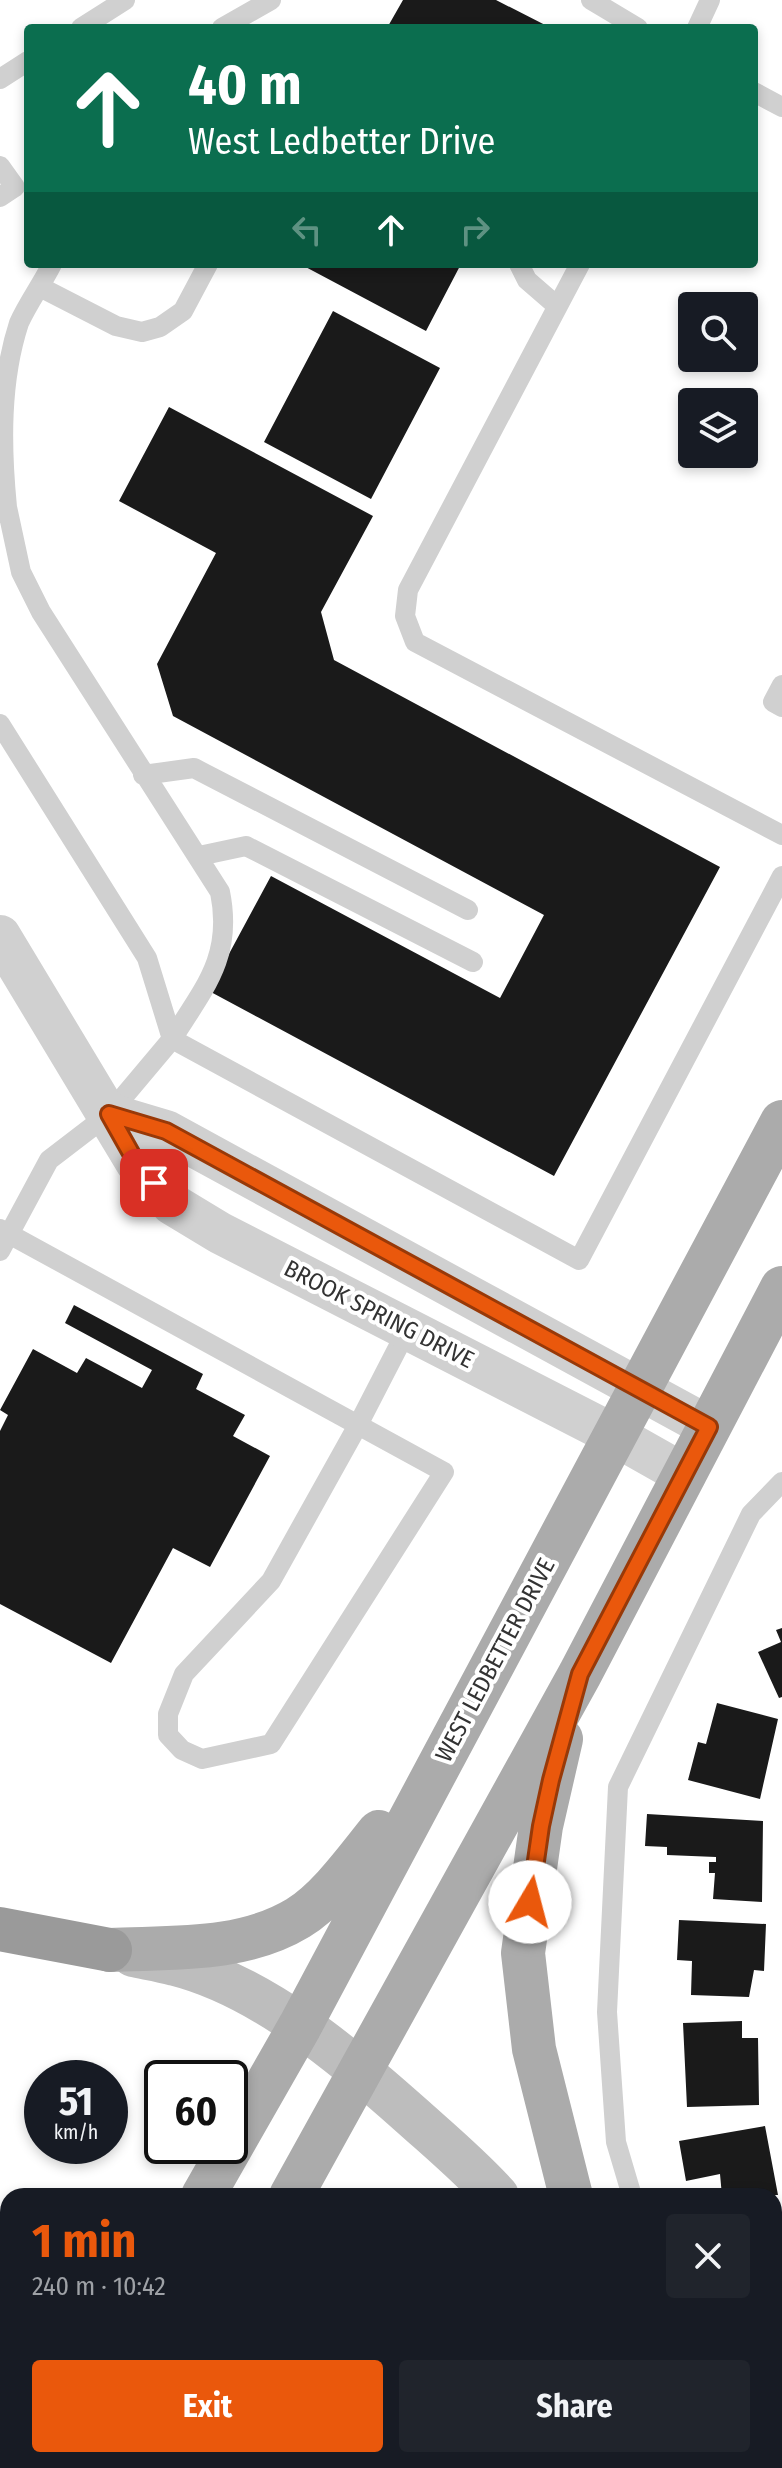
<!DOCTYPE html>
<html lang="en">
<head>
<meta charset="utf-8">
<style>
  body { margin:0; font-family:"Fira Sans Condensed",sans-serif; background:#20242c; color:#f1f3f6; height:100vh; display:flex; flex-direction:column; font-size:30px; white-space:nowrap }
  * { box-sizing:border-box; margin:0 }
  p { font-size:26px; color:#9ea1a6 }
  .icon { flex:none; width:44px; height:44px; fill:none; stroke:currentColor; stroke-width:2; stroke-linecap:round; stroke-linejoin:round }
  .map { position:relative; flex:1; overflow:hidden }
  .sheet { position:absolute; left:0px; top:2188px; width:782px; height:280px; display:flex; flex-direction:column; background:#171b24; border-radius:24px 24px 0 0; box-shadow:0 4px 12px #0003 }
  .sheet>* { flex:none }
  .top-card { position:absolute; left:24px; top:24px; width:734px; height:244px; border-radius:8px; box-shadow:0 4px 12px #0003; background:#0b6e4f; color:#fff; overflow:hidden }
  .tools { position:absolute; left:678px; top:292px; display:grid; gap:16px }
  .tools a { display:grid; place-items:center; width:80px; height:80px; border-radius:8px; background:#171b24; box-shadow:0 4px 12px #0003; font-size:40px }
  .speed { position:absolute; left:24px; top:2060px; display:flex; gap:16px; font-size:40px; font-weight:700; text-align:center }
  .speed>* { display:grid; place-content:center; width:104px; height:104px; border-radius:50%; background:#171b24; box-shadow:0 4px 12px #0003; line-height:1 }
  .speed small { font-size:20px; font-weight:400 }
  .speed .limit { border:4px solid #111; border-radius:12px; background:#fff; color:#111 }
  .pin { position:absolute; display:grid; place-items:center; width:68px; height:68px; color:#fff; margin:-34px; border-radius:16px; box-shadow:0 4px 12px #0006 }
  .me { position:absolute; width:88px; margin:-44px; rotate:8deg; stroke-linejoin:round; filter:drop-shadow(0 0 6px #0008) }
  .turn { display:flex; align-items:center; gap:28px; height:168px; padding:0 32px; font-size:36px }
  .turn .icon { width:104px; height:104px; stroke-width:2.5 }
  .turn b { display:block; font-size:56px; line-height:68px }
  .lanes { display:flex; align-items:center; height:76px; padding:0 32px; background:#0003; justify-content:center; gap:40px; direction:ltr }
  .lanes .off { opacity:.35 }
  .round { display:grid; place-items:center; flex:none; width:84px; height:84px; border-radius:8px; background:#20242c }
  .head { display:flex; align-items:center; justify-content:space-between; height:136px; padding:0 32px }
  h1 { font-size:48px; font-weight:700; line-height:60px; color:#ea580c }
  .primary-button { display:flex; gap:16px; margin-top:auto; padding:16px 32px }
  .primary-button a { flex:1; height:92px; border-radius:8px; background:#ea580c; color:#fff; font-size:32px; font-weight:700; line-height:92px; text-align:center }
  .primary-button a+a { background:#20242c; color:#f1f3f6 }
  .map>svg:first-child { display:block }
  .building { fill:#1a1a1a }
  .lines { fill:none; stroke-linecap:round; stroke-linejoin:round }
  .lane { stroke:#d0d0d0; stroke-width:20 }
  .street { stroke:#d0d0d0; stroke-width:42 }
  .secondary { stroke:#bdbdbd; stroke-width:44 }
  .primary { stroke:#ababab; stroke-width:44 }
  .highway { stroke:#9a9a9a; stroke-width:44 }
  .route-casing { stroke:#983908; stroke-width:20 }
  .route { stroke:#ea580c; stroke-width:14 }
  .labels { text-anchor:middle; stroke-width:8; stroke-linejoin:round; paint-order:stroke }
  .street-label { font-size:24px; fill:#333; stroke:#fff }
</style>
</head>
<body>
<div class="map">
<svg width="782" height="2468" viewBox="0 0 782 2468">
  <rect width="100%" height="100%" fill="#fff"/>
  <path class="building" d="M403 0H496L551 28H387Z
    M300 264H461L426 331Z
    M333 311 440 368 371 499 264 442Z
    M169 407 373 516 321 612 334 660 720 867 554 1176 209 991 271 876 500 998 544 915 173 716 157 664 216 553 119 501Z
    M74 1305 203 1374 196 1389 245 1415 233 1436 270 1456 210 1567 173 1548 111 1663 0 1604V1431L8 1415 0 1410 33 1349 77 1373 86 1358 142 1388 152 1370 65 1323Z
    M782 1628V1697L779 1698 758 1652 781 1642 776 1630Z
    M717 1703 778 1719 760 1799 688 1780 698 1742 706 1744Z
    M647 1814 763 1821 762 1902 713 1899 715 1873H709V1862H716V1857L667 1855V1847L645 1846Z
    M679 1920 766 1924 764 1971 754 1970 749 1997 691 1995 692 1961 677 1960Z
    M742 2021V2038H758L759 2105 687 2107 683 2023Z
    M765 2126 778 2195 722 2196 720 2174 686 2181 679 2141Z
    M782 2216V2301L774 2303V2218Z
    M782 2316V2381L777 2370 774 2371V2319Z"/>
  <g class="lines">
    <path class="lane" d="M591 0 638 28
      M81 28 125 0
      M222 28 271 0
      M697 28 710 0
      M0 79 28 61
      M754 92 782 107
      M0 166 15 187 0 197
      M519 264 527 280 557 306
      M580 264 408 590 405 616 415 642 782 835
      M40 287 116 326 142 332 160 327 183 311 208 264
      M0 502 7 507 21 572 41 612 220 892C233 956 205 987 172 1039
      M0 513 7 507C1 446 0 381 19 323 28 303 42 284 52 264
      M782 685 773 702 782 707
      M0 724 147 958 172 1039
      M143 775 194 768 468 910
      M199 856 246 846 473 962
      M0 1229 358 1425 271 1581 184 1674 168 1714V1735L182 1750 202 1759 271 1744 444 1472 358 1425 408 1328
      M0 1251 49 1160 109 1114 172 1039 579 1260 782 876
      M632 2196 616 2142 607 2012 618 1787 751 1514 782 1482
      M774 2436 782 2434
      M710 2460 712 2468"/>
    <path class="street" d="M0 936 136 1162 172 1204 220 1233 616 1436 685 1475
      M109 1114 166 1131 709 1427"/>
    <path class="secondary" d="M133 1955C147 1958 161 1960 175 1964 262 1986 346 2057 412 2116 441 2142 471 2167 497 2196
      M637 2460 639 2468"/>
    <path class="primary" d="M561 1739 541 1826 523 1953 534 2049 571 2196
      M110 1950C172 1947 242 1952 298 1918 328 1900 357 1859 379 1832
      M203 2196 300 2026 782 1122
      M291 2196 580 1674 782 1288
      M35 2468 39 2460
      M131 2468 136 2460"/>
    <path class="highway" d="M0 1929 110 1950"/>
  </g>
  <g class="lines">
    <g class="route-casing">
      <path id="route" d="M154 1183 136 1162 109 1114 166 1131 709 1427 580 1674 551 1780 541 1826 530 1902"/>
    </g>
    <use href="#route" class="route"/>
  </g>
  <g class="labels">
    <g class="street-label">
      <text transform="translate(379 1314) rotate(27)" y="8">BROOK SPRING DRIVE</text>
      <text transform="translate(495 1660) rotate(-62)" y="8">WEST LEDBETTER DRIVE</text>
    </g>
  </g>
</svg>
<div class="tools">
<a><svg class="icon" aria-label="search" viewBox="0 0 24 24"><circle cx="10" cy="10" r="6"/><path d="M15 15l6 6"/></svg></a>
<a><svg class="icon" aria-label="layers" viewBox="0 0 24 24"><path d="M12 4l9 5-9 5-9-5zM3 14l9 5 9-5"/></svg></a>
</div>
<div class="speed"><div>51<small>km/h</small></div><div class="limit">60</div></div>
<div class="pin" style="left:154px;top:1183px;background:#d93025"><svg class="icon" aria-label="arrive" viewBox="0 0 24 24"><path d="M6 21V4h12l-3 4 3 4H6"/></svg></div>
<svg class="me" style="left:530px;top:1902px" viewBox="-20 -20 40 40"><circle r="19" fill="#fff"/><path d="M0-13L10 11 0 6-10 11z" fill="#ea580c"/></svg>
<div class="top-card">
<div class="turn"><svg class="icon" aria-label="ahead" viewBox="0 0 24 24"><path d="M12 20V5M6 11l6-6 6 6"/></svg><div><b>40 m</b>West Ledbetter Drive</div></div>
<div class="lanes"><svg class="icon off" aria-label="left" viewBox="0 0 24 24"><path d="M17 20v-9H6M10 6l-5 5 5 5"/></svg><svg class="icon" aria-label="ahead" viewBox="0 0 24 24"><path d="M12 20V5M6 11l6-6 6 6"/></svg><svg class="icon off" aria-label="right" viewBox="0 0 24 24"><path d="M7 20v-9h11M14 6l5 5-5 5"/></svg></div>
</div>
<section class="sheet">
<div class="head"><div><h1>1 min</h1><p>240 m · 10:42</p></div><a class="round"><svg class="icon" aria-label="close" viewBox="0 0 24 24"><path d="M6 6l12 12M18 6L6 18"/></svg></a></div>
<div class="primary-button"><a>Exit</a><a>Share</a></div>
</section>
</div>
</body>
</html>
